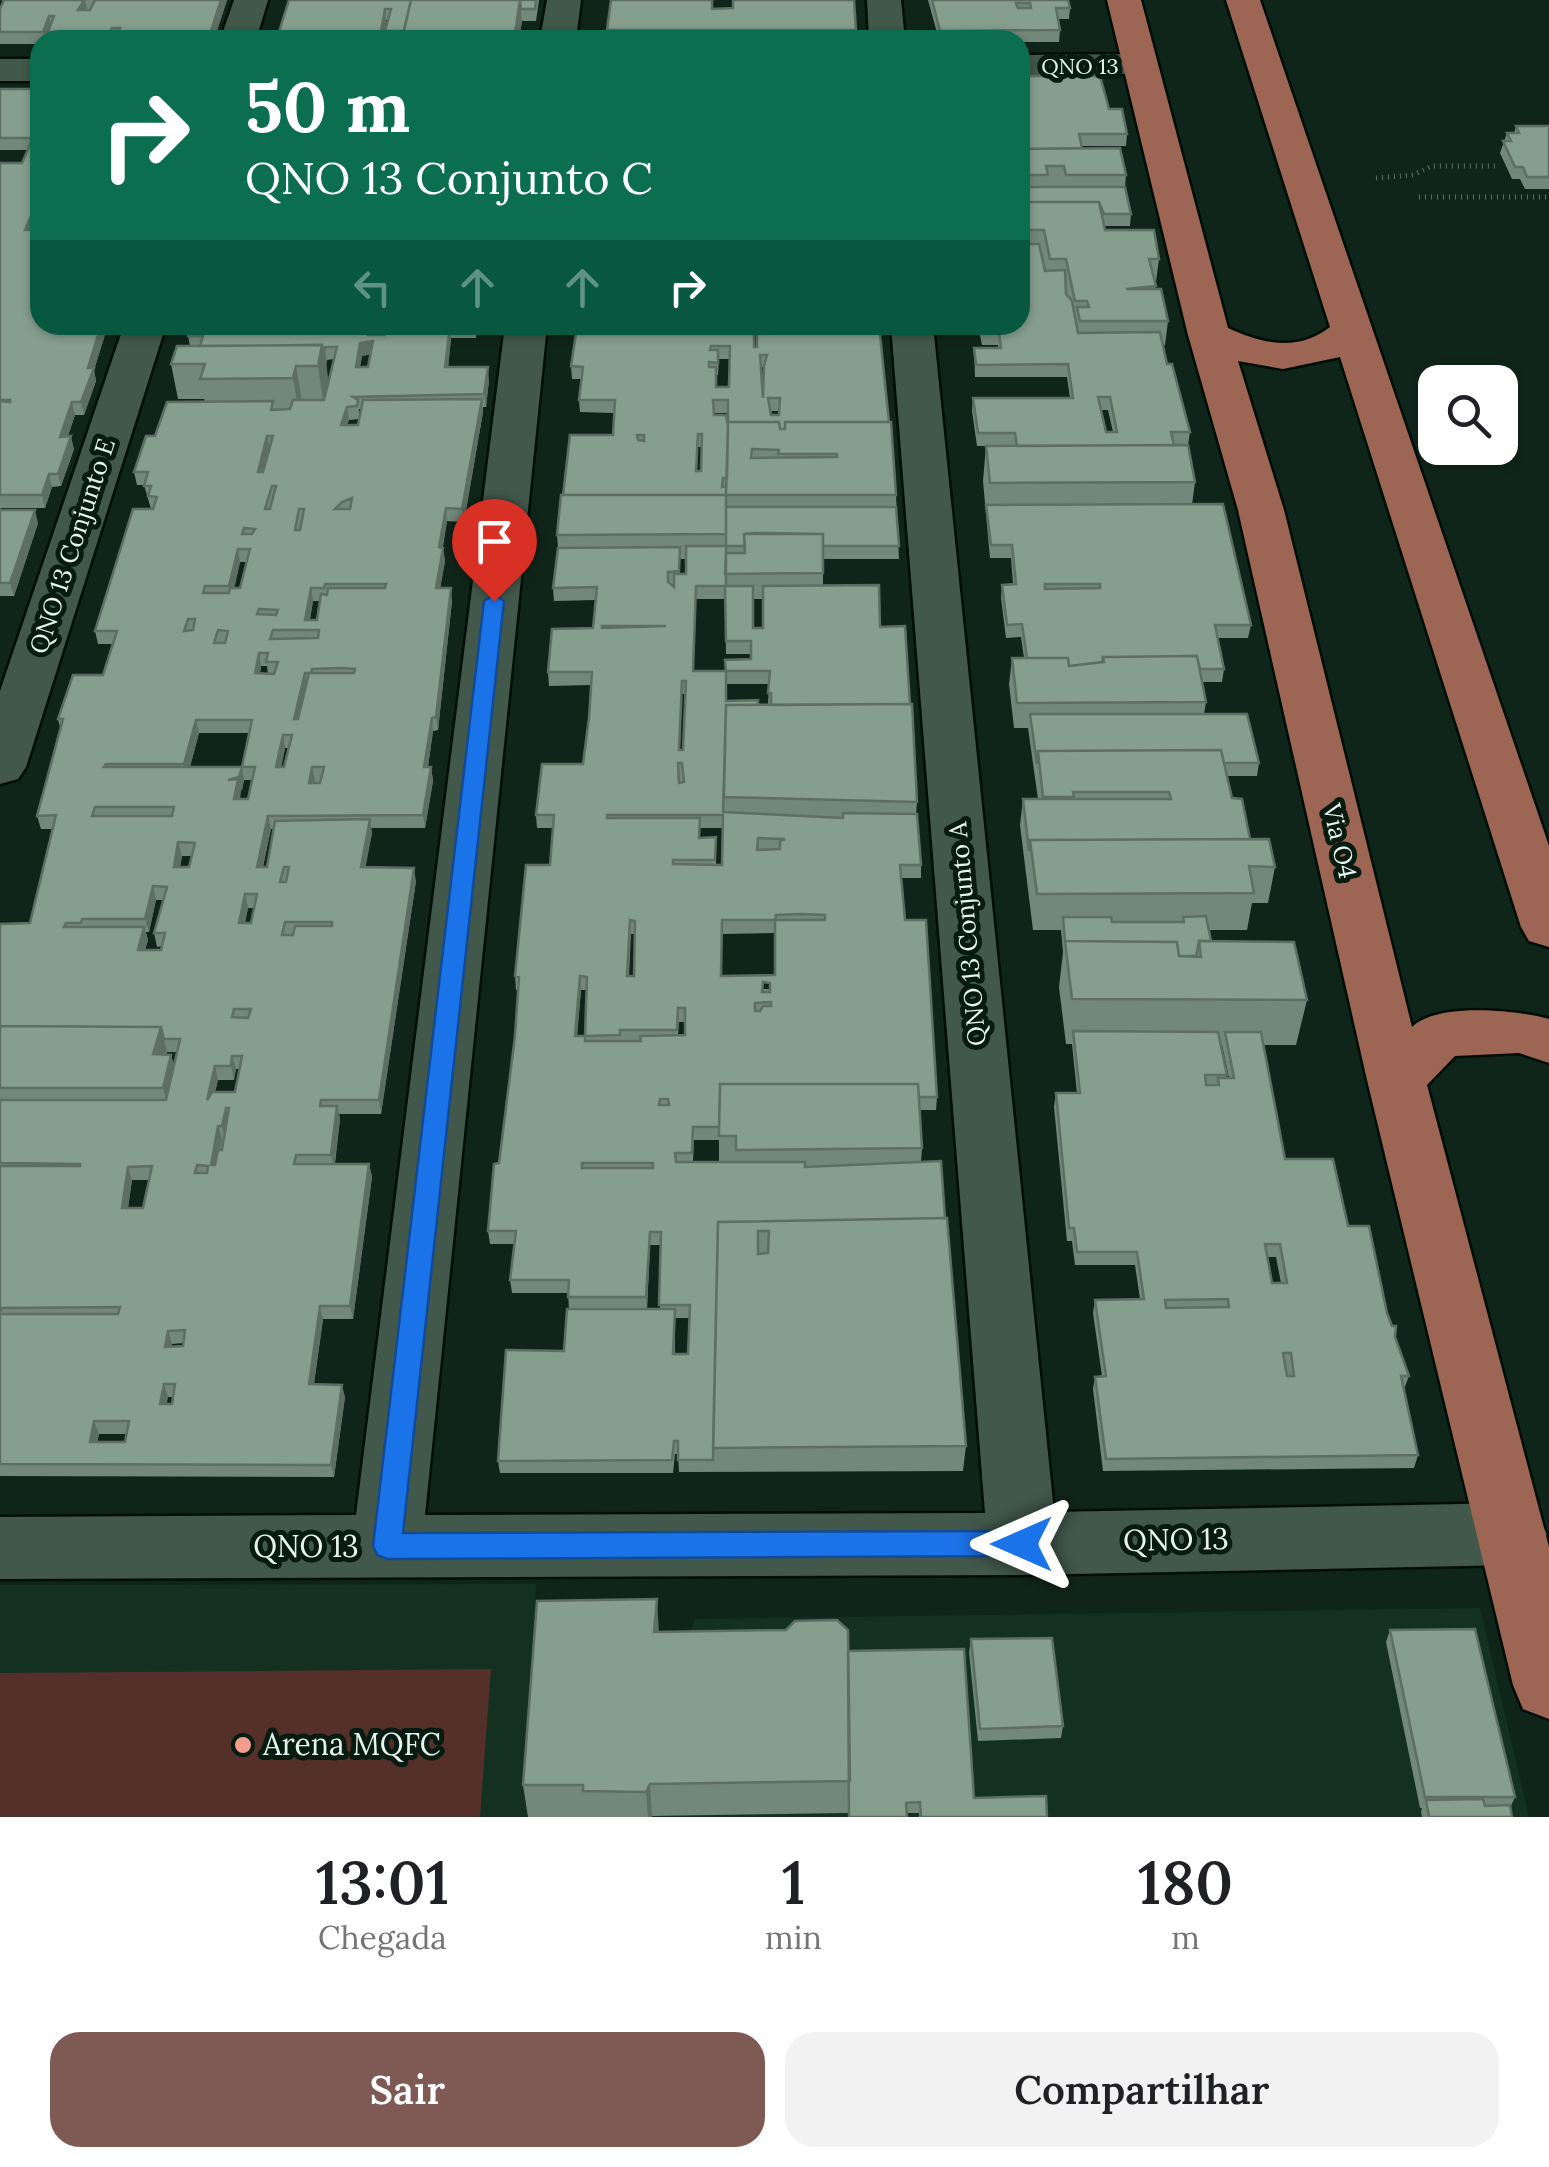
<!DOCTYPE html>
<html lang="pt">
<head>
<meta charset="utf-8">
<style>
  body { margin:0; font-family:Lora,serif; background:#f2f2f2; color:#202124; height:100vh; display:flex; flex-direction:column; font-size:38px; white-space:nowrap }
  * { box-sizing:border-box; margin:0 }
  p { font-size:32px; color:#757577 }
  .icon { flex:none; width:55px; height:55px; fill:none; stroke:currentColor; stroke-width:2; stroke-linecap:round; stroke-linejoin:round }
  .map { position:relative; height:1817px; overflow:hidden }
  .drawer { display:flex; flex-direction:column; background:#fff; flex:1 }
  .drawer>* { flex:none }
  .top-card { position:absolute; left:30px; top:30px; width:1000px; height:305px; border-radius:30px; box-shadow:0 2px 8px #0004; background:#0b6e4f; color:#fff; overflow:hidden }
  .buttons { position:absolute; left:1418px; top:365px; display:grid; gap:20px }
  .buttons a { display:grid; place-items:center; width:100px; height:100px; border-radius:20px; background:#fff; box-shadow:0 2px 8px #0004; font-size:50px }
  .pin { position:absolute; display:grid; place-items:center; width:85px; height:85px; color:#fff; margin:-102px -42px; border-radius:50% 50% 50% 0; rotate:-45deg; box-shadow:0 0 10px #0007 }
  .pin .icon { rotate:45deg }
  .me { position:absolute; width:110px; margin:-55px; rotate:270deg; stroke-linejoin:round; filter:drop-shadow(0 0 8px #0008) }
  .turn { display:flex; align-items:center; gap:35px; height:210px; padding:0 50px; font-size:45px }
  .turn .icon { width:130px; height:130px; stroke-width:2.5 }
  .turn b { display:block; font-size:70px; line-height:85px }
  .lanes { display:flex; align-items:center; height:95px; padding:0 50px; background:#0003; justify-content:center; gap:50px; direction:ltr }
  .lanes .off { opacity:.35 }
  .eta { display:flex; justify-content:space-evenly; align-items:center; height:170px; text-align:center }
  .eta b { font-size:60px; font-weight:600; line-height:70px }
  .action { display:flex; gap:20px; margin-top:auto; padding:20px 50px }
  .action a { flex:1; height:115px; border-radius:30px; background:#7f5953; color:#fff; font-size:40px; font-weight:600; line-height:115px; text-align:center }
  .action a+a { background:#f2f2f2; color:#202124 }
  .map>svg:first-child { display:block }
  .built { fill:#133020 }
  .green { fill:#543029 }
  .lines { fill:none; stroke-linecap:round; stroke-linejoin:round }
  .minor-casing { stroke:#000e05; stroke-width:5 }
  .major-casing { stroke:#000e05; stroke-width:5 }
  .path { stroke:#5e7065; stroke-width:5; stroke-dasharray:1 5; stroke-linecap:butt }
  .minor { fill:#41584a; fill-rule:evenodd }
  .major { fill:#9d6554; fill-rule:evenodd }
  .wall { fill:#72887a; fill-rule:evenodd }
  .shaded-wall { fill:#5d6f63 }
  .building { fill:#859e8e; stroke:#5d6f63; stroke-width:2.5; fill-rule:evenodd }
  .route { fill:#1a73e8; stroke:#114b97; stroke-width:2.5 }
  .poi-dot { fill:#f49d8d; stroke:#071b10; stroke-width:4 }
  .labels { text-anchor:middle; stroke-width:10; stroke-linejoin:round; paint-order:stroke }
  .far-street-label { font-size:22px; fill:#e7f4ec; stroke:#071b10 }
  .street-label { font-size:25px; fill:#e7f4ec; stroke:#071b10 }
  .near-street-label { font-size:30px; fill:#e7f4ec; stroke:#071b10 }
  .near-poi-label { font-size:30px; fill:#e7f4ec; stroke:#071b10; text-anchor:start }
</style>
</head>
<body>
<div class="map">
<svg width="1549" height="1817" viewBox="0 0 1549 1817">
  <rect width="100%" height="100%" fill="#102519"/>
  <path class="built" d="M536 1584 535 1630 691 1631 695 1619 1480 1608 1529 1817H0V1585Z"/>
  <path class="green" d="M491 1669 480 1817H0V1673Z"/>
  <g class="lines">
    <g class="minor-casing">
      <path id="minor" d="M234 0H268L256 40H220Z
        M547 0H581L576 40H540Z
        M867 0H901L905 40H869Z
        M1140 54 1153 57 1158 65 1153 73 1020 77V55Z
        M0 59H40V81H0Z
        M124 325H166L26 767 18 779 0 784V691Z
        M505 325H547L425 1515 985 1513 891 325H933L1054 1512 1512 1503 1536 1512 1547 1534 1536 1556 1512 1565 1022 1575 0 1579V1517L356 1515Z"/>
    </g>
    <g class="major-casing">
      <path id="major" d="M1107 0H1141L1228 328C1263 344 1298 352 1330 327L1226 0H1260L1549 846V947L1529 941 1521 927 1340 357 1283 369 1238 361 1284 510 1412 1027C1437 1002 1517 1010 1549 1019V1063L1519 1053 1455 1056 1427 1085 1549 1547V1719L1523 1709 1513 1685 1367 1080 1238 510 1188 335Z"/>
    </g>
    <path class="path" d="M1376 178 1413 175 1432 166H1499
      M1419 197H1549"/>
    <use href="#minor" class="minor"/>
    <use href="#major" class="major"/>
  </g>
  <path class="wall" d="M0 0H227L214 40H49L48 35 47 40H40V44H0V9L4 1Z
    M289 0H539L536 21H522L519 40H386L385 31 388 20H386L383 40H280L279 32Z
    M928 0H1068L1070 8 1069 19H1058L1060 30 1059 42H1020V40H939Z
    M712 9 856 30V40H608L607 30Z
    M1020 76 1109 109 1127 134 1126 146H1082V148L1126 175 1125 187 1131 214 1130 226H1104L1105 230 1159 259 1155 289 1168 321 1165 345H1163L1167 364 1190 432 1188 445H1174L1195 482 1192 505 1251 625 1248 638H1217L1224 669 1222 682H1202L1206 702 1204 714 1259 763 1257 776H1227L1232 798 1250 839 1275 867 1268 903H1252L1247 930H1208L1211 941 1307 1000 1296 1045H1263L1285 1159 1348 1226 1387 1313 1409 1376 1404 1389 1418 1455 1414 1468 1103 1471 1093 1389 1095 1377 1102 1376 1093 1313 1095 1300 1140 1299 1135 1265H1075L1072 1241H1067L1054 1107 1056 1093H1077L1072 1044H1066L1059 987 1063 952 1061 930H1033L1020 825 1023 799H1038L1028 728H1014L1009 684 1012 658H1024L1021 637 1006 638 1001 598 1002 585 1013 584 1011 558H990L983 481 986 446H977L972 411 973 398H1070L1067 377H975L974 348H998V345H982L978 325H1020ZM1101 410H1108L1113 432H1106ZM1221 1045H1222L1229 1078H1226L1227 1075ZM1267 1257H1276L1281 1283H1272Z
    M0 89H40V325H108L94 370 96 381 84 415H75L68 436 74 449 61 486 52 487 45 508H1L0 510 38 523 14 596H0V163H22L28 150H0Z
    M1516 126H1549V189H1525L1520 179H1512L1500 153 1507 133H1514Z
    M387 325H477L476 338H451L448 367 489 380 486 407H483V412L464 522 447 521 443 547 445 561 440 588 452 601 438 730 433 731 428 767H431L433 781 425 828H371L372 833 365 867 416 881 381 1114H339L340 1119 335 1164H369L372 1177 353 1319H323L314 1384 345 1397 334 1477 0 1476V924L30 923 53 829H41L37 816 60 727 58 719 103 675 113 644H98L95 631 151 509 144 485H137L134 472 155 436 205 401 204 399H178L171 364 190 346 188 336 370 329 371 335H385ZM370 354 368 367H360L362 356ZM334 359 324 400 328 380 326 365 327 360ZM359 409H361L358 425H347L349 420 359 419ZM240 562H246L240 588H234ZM313 601H320L317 620H310ZM261 666H267L268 674H260ZM199 733H249L242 767H190ZM285 748H289L284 767H281ZM244 780H252L248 799H240L241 790H242ZM271 829H274L267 867H263ZM182 856H192L189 867H180ZM156 900H163L154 933 157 947 162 946 161 950H145L148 940 146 932H149ZM248 908H254L251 923H245ZM167 1052H177L174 1066 171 1055H167ZM236 1069H239L235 1092H215L218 1080H234ZM132 1180H149L143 1208H128ZM183 1343V1346L171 1347 172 1344ZM168 1397H173L172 1404H166ZM99 1434H126L125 1442H97Z
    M608 325H718V334L754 347H757V334L896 495 899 559H823V586L880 627 917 802 916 814 921 865V878H901L905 920 937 1097 936 1110H920L922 1148 921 1162 945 1218 966 1446 963 1471 679 1472 678 1454H675L673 1473H500L498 1461 564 1351 569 1309 568 1293H512L510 1280 514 1244H490L488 1231 499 1163 515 1036 518 990H516L515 976 550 865 553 828H537L536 815 583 764 589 718 591 685 549 686 548 672 593 628 595 600 554 601 553 588 558 548 557 535 563 495 613 435 614 413 580 412 579 400 582 379H572L571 366 609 334ZM719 359H730L729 387H716V375H718ZM761 367H764L763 398ZM770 411H779V415H771ZM714 413H728V426L714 415ZM698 447H702L701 471H697ZM680 559H686V574H680ZM696 599H725L726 654H751V659L726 671H693ZM753 599H763V628H753ZM726 684H769L768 705 726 701ZM682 694H685L683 750H680ZM700 828H723L722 865H716V837L700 838ZM775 933V975L722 976V934ZM631 934H635L634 976H629ZM763 982 770 983V989H762ZM581 990H587L585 1036H577ZM679 1022H685V1035H678ZM694 1140H719V1161L736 1162H693ZM650 1245H660V1309H647ZM675 1318H689L688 1354H675Z
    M1390 1630 1515 1797 1510 1808 1512 1817H1422L1421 1812 1422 1808H1420L1386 1642Z
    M659 1632 848 1651 974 1798 1047 1817H919V1813H848L652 1816V1817H528L523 1785Z
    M971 1639 1063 1726 1061 1738 978 1741 969 1652Z"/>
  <path class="shaded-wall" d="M84 0H85L87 9 78 10Z
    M221 0H227L214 40H208Z
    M520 0 522 21 519 40H516L515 33Z
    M385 9 386 20 382 40 381 31Z
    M49 16 51 27 48 32 47 40H45L43 32Z
    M30 218 33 230H25Z
    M101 325H108L94 370 96 381 84 415 81 402 88 368Z
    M367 325H371V340L373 341 375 354 362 356 357 380 356 367 360 343Z
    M450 326 451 338 447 380 445 367Z
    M322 345 325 347 328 380 323 401 318 366Z
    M296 366 302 401 299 413 293 378Z
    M488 367 489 380 486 407 484 394Z
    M482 399 483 412 464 522 462 509Z
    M72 402 75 415 63 449 60 437Z
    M347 407 349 420 343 438 341 425Z
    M71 436 74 449 61 486 58 474Z
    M267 436 270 449 260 485 258 472Z
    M49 474 52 487 45 508 42 495Z
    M446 508 447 521 440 560 439 547Z
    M35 510 38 523 14 596 10 583Z
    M443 548 445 561 438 601 436 588Z
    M238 549 240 562 232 599 229 586Z
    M311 588 313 601 307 633 305 620Z
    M451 588 452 601 438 730 436 717Z
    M259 653 261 666 258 687 255 673Z
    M305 673 307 686 297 732 294 719Z
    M432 718 433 731 426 780 424 767Z
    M196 720 199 733 187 778 184 764Z
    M283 735 285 748 279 780 276 767Z
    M242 767 244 780 242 790H241L237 812 228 780Z
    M312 767 315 780 311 796 309 783Z
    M431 767 433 781 425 828 423 815Z
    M268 816 271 829 260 880 257 867Z
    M370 819 372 833 363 881 361 867Z
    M178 842 182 856 178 880 174 867Z
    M414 868 416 881 381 1114 379 1100Z
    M153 886 156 900 149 932 145 919Z
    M245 894 248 908 242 936 239 923Z
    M144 927 148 940 141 963 138 950Z
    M580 976 581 990 576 1049 575 1036Z
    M161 1027 167 1052 160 1080 153 1054Z
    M171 1055 178 1080 170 1114 163 1088Z
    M232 1056 236 1069 234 1080 231 1066Z
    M215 1066 218 1080 210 1113 207 1100Z
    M337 1106 340 1119 334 1168 331 1155Z
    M226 1108 229 1121 225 1139 222 1126Z
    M218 1126 222 1139 214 1179 211 1165Z
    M369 1164 372 1177 353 1319 350 1306Z
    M128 1167 132 1180 126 1221 122 1208Z
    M650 1232V1245L647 1310 646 1297Z
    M320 1306 323 1319 312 1397 309 1384Z
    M168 1331 172 1344 169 1360 165 1347Z
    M164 1384 168 1397 164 1417 160 1404Z
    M342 1385 345 1397 334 1477 331 1465Z
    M94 1421 99 1434 95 1454 90 1442Z
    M657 1599 659 1633 654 1632Z
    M650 1784 652 1816V1817H648L646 1792Z"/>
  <path class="building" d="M4 0H84L78 10H90L95 0H221L208 40H76L80 32H48L54 16H49L43 32H0V9ZM112 28H120L119 32H110Z
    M289 0H411L404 31H385L391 9H385L381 31 279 32Z
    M411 0H520L515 33 403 34Z
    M520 0H536L535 9H521Z
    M611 0H712V9L733 8V0H854L856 30H607Z
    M932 0H1068L1070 8H1056L1060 30 940 31ZM1016 3H1030L1031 8H1018Z
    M1020 76H1100L1109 109H1122L1127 134H1079L1082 148 1020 149Z
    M0 89H40V185H37L34 190H39L40 188V218H30L25 230H39L40 226V325H101L88 368H94L81 402H72L60 437 71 436 58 474H49L42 495H0V401L10 402V400H0V163H22L33 138H0Z
    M1516 126H1549V177H1527L1523 167H1515L1503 141H1511L1507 133H1519Z
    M1120 148 1126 175H1066L1064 166H1046L1048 175H1020V149Z
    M1020 187H1125L1131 214H1104L1099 202H1020Z
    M1020 202H1099L1105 230H1154L1159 259H1149L1156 286 1126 289H1161L1168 321H1080L1077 307H1089L1087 301H1075L1066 259H1050L1044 230H1020Z
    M1020 244H1039L1045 271 1065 270 1066 294 1072 301 1078 333 1160 332 1167 364H1172L1190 432H1171L1174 445 1017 446 1015 433H978L973 398H1073L1068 364 976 365 974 348H1001L999 332 983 333 981 325H1020ZM1098 397H1110L1117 432H1106Z
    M191 325H367L366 327H370L368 335H385L387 325H475L450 326 445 367H488L484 394 353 397 358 400 357 406 347 407 341 425H358L363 400 482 399 462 509 446 508 439 547 443 548 436 588H451L436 717 432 718 424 767H431L423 815 268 816 257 867H267L275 821 370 819 361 867 414 868 379 1100H321L320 1106H337L331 1155H296L294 1164H369L350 1306H320L309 1384 342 1385 331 1465 0 1464V1314H118L120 1307 2 1308 0 1312V1166H80V1164L0 1163V1100H166L180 1039H164L161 1027 0 1026V924L30 923 56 815 37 816 63 719H58L73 675H103L117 631H95L133 509H153L157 497 148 496 151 486H144L148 472H134L146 436H155L167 402 273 401 271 410 290 409 293 400H324L337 347H325L324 353 322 345 200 346 203 336H188ZM373 341 368 367H356L360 343ZM267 436H273L263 472H258ZM272 486H276L270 509H265ZM352 498 350 509H335L342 502ZM299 509H304L300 530H295ZM244 528 255 529 252 534H242ZM238 549H250L240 588H230L229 593H203L205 586H229ZM325 584H386L385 588H328L327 595 321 594 317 620H305L311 588H324ZM259 609 278 610 276 615 257 614ZM188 619H195L193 630 184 631ZM218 630 228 631 225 643H214ZM273 630H319L318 638 270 639ZM259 653H268L266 662H278L274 674 255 673ZM342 668 355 669 354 673H311L312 669ZM305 673H309L298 719H294ZM196 720H252L242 767H255L248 799H234L238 779 228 780 239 777 242 767H104L106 764H184ZM283 735H292L284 767H276ZM312 767H324L320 783H309ZM95 807H174L172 816H92ZM178 842 195 843 189 867H174ZM284 867H289L286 882H280ZM153 886 167 887 154 933H165L161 950H138L144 927H64L66 923H81L82 919H145ZM245 894H257L251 923H239ZM285 922H332V926H295L293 935H282ZM234 1009H251L248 1018 232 1017ZM232 1056H242L235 1092H212L207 1100 215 1066H231ZM226 1108H229L222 1150H218L215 1165H211L218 1126H222ZM197 1165 208 1166 207 1173H195ZM152 1166 143 1208H122L128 1167ZM185 1330 183 1346 165 1347 168 1331ZM164 1384H175L172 1404H160ZM94 1421H129L125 1442H90Z
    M767 325H879L889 422H785V429H780L779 422H728V400H713L714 415H726L728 426 727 478H723L722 487 726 486V495H563L570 435H613L615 400H579L583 367 571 366 576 334H754V347H757V334H767ZM711 346H730L729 387H716V367H709V362L718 363V350H710ZM760 355H767L764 366 763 398ZM768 398H780L779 415H771ZM698 434H702L701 471H696ZM637 435H644V441L638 440Z
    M322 345 318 366H296L293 378 200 379 205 364H171L177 346Z
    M728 422H779L780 429H785V422H891L896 495H726V534L557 535 561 495H726ZM752 449 779 450 778 454H837V457L751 458Z
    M1188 445 1195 482 990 483 986 446Z
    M1223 504 1251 625H1215L1224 669H1200L1197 656 1103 657 1102 662 1069 666 1068 658H1027L1022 624 1007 625 1002 585 1016 584 1012 545H991L986 505ZM1045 584H1100V588L1045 589Z
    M726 507H896L899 546H823V534L755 533 744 534 745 546H726Z
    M0 510H35L10 583H0Z
    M744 534H823V573L725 574 726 553H745Z
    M686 546H726V586H753V628H763V586L879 585 880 627 905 626 910 704 771 705V693H768L770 671H726V701L758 700V705H726L723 812 843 818V813L917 814 921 865H900L905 920H926L937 1097H919L918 1084H720L719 1127H693L692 1153H675L676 1162H805V1167L941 1161 945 1218 718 1222 713 1460H678V1441H674L672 1460 498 1461 506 1350 564 1351 567 1309H675L673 1354H688L690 1305H659L661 1232H650L646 1297H568L569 1280H510L516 1231H488L494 1164 499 1163 515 1036 519 977 515 976 526 865H550L554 815H536L542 764H583L589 718 592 672H548L552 629 593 628 597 587 553 588 558 548 680 547 679 571 668 572V582L674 587V574H686ZM696 586H725L726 641H751V659L725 660 726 671H693ZM602 626H666L602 628ZM682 681H686L683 750H679ZM678 763H682L684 782 679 783ZM607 815H723L722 865 673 864V860H715L716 837 699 838 700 818H607ZM758 838 785 839 780 841V849L757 850ZM802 914 825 915V920H775L776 915ZM630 920 635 921 634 976H627ZM722 920H775V975L721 976ZM580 976 587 977 585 1036 620 1035V1030H677L678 1008H685V1035L640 1036 641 1041H585V1036H575ZM763 982 770 983V992H762ZM771 1002V1006H763L760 1011H755V1003ZM660 1099H668L669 1105H659ZM582 1163H653V1168H582Z
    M1197 656 1206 702 1017 703 1012 658H1068L1069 666 1104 662 1103 657Z
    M912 704 917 802 724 797 726 705Z
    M1030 714H1247L1259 763H1224L1221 750 1038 751 1037 764Z
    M1221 750 1232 798 1242 799 1250 839 1030 840 1029 851 1023 799H1171L1169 792H1073L1074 797H1043L1038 751Z
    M1269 839 1275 867 1249 866 1254 893 1037 894 1030 840Z
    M1206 916 1211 941H1199L1196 956H1179L1177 942 1065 941 1063 917H1111L1112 922H1184L1183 917Z
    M1065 941 1177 942 1179 956 1201 957 1199 941 1294 942 1307 1000 1072 999Z
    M0 1026 161 1027 153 1054 171 1055 163 1088H0Z
    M1073 1031 1218 1032 1227 1075H1205L1206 1085H1219L1218 1078H1234L1225 1032H1261L1285 1159H1333L1348 1226H1369L1387 1313 1392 1326H1396L1395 1337 1409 1376H1401L1418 1455 1106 1459 1095 1377 1106 1376 1095 1300 1144 1299 1137 1252H1077L1074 1228H1069L1056 1093H1080ZM1265 1244H1280L1287 1283H1272ZM1228 1299 1229 1307 1166 1308 1165 1300ZM1283 1353H1291L1294 1376H1287Z
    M720 1084H918L922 1148 736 1150V1136H719Z
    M947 1218 966 1446 713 1448 718 1222ZM758 1231H769L768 1253 758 1254Z
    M657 1599 654 1632 786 1630 795 1621 837 1620 848 1630 850 1781 650 1784 646 1792 583 1791V1785H523L537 1601Z
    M1475 1629 1515 1797H1425L1390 1630Z
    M1052 1638 1063 1726 980 1729 971 1639Z
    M964 1649 974 1798 1046 1796 1047 1817H921L920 1802 906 1803 907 1817H849L848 1651Z
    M1483 1799 1485 1806 1510 1805 1512 1817H1429L1426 1800Z"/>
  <path class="route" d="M494 595 504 601 403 1533 1022 1531 1032 1534 1036 1544 1032 1553 1022 1556 387 1559 377 1555 373 1546 484 601Z"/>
  <circle class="poi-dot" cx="243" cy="1745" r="10"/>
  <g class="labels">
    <g class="far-street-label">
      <text x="1080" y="74">QNO 13</text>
    </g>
    <g class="street-label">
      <text transform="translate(72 546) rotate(-72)" y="9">QNO 13 Conjunto E</text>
      <text transform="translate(1340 841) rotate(77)" y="9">Via O4</text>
      <text transform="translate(967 934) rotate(-95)" y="9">QNO 13 Conjunto A</text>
    </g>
    <g class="near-street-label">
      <text transform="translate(1176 1540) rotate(-1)" y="10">QNO 13</text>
      <text x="306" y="1557">QNO 13</text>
    </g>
    <g class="near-poi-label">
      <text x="263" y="1755">Arena MQFC</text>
    </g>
  </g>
</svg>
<div class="buttons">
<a><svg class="icon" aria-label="search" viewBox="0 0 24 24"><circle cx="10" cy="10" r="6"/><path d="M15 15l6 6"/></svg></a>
</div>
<div class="pin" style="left:494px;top:601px;background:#d93025"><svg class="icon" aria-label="arrive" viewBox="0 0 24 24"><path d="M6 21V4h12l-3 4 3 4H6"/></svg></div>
<svg class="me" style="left:1022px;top:1544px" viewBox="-20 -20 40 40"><path d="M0-17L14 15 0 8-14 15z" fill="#1a73e8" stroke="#fff" stroke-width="4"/></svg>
<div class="top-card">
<div class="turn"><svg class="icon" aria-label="right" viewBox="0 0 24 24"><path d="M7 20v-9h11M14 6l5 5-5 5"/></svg><div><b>50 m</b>QNO 13 Conjunto C</div></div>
<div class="lanes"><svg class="icon off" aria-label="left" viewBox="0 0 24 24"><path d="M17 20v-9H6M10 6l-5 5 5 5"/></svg><svg class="icon off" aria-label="ahead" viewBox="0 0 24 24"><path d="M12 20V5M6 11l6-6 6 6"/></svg><svg class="icon off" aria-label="ahead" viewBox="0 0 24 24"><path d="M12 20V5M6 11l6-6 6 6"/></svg><svg class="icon" aria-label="right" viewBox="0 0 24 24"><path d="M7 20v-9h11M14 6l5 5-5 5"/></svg></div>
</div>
</div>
<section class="drawer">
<div class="eta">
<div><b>13:01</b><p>Chegada</p></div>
<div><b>1</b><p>min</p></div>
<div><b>180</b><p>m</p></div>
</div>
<div class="action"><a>Sair</a><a>Compartilhar</a></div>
</section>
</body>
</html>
